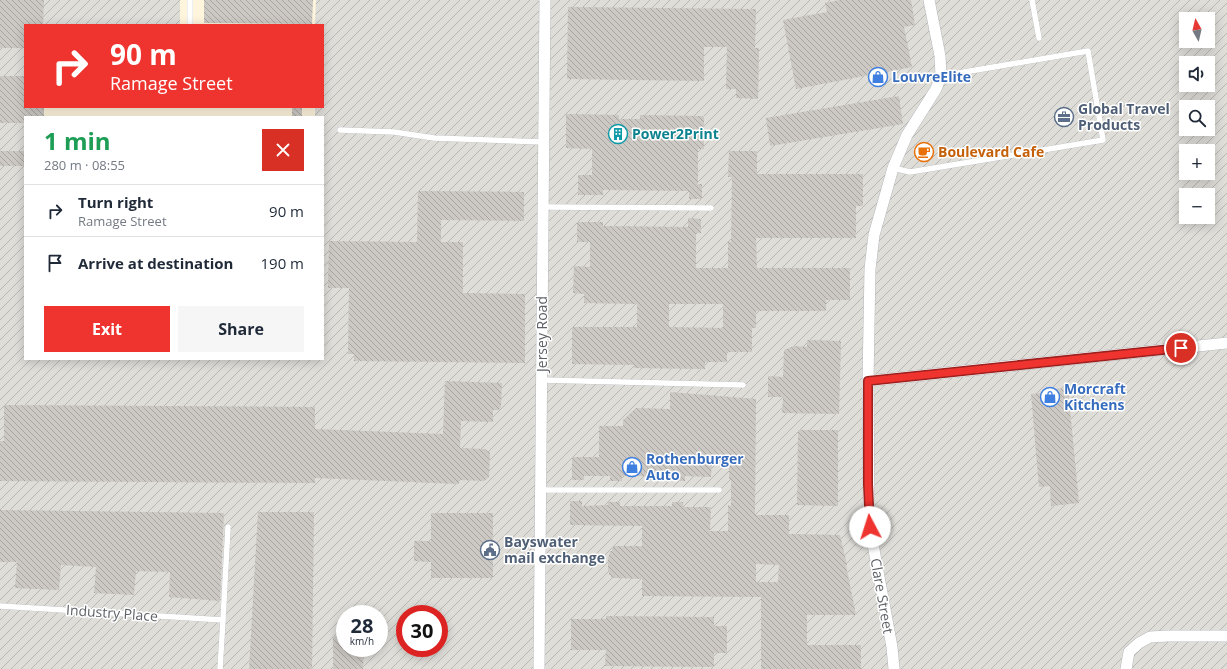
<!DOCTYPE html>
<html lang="en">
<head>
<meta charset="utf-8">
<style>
  body { margin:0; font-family:"Open Sans",sans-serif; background:#f6f6f7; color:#1f2937; height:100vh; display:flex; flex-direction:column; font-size:15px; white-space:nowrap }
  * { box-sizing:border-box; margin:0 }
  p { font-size:13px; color:#747a83 }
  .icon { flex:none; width:22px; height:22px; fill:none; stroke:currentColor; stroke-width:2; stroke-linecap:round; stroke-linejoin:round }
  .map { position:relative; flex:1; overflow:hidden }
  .drawer { position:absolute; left:24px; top:116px; width:300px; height:244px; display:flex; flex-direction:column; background:#fff; border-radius:0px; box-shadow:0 2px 10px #0003 }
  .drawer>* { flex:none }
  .guide { position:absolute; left:24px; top:24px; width:300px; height:84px; border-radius:0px; box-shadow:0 2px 10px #0003; background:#ef332e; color:#fff; overflow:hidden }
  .needle { width:26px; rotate:352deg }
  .tools { position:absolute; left:1179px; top:12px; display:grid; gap:8px }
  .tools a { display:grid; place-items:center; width:36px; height:36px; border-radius:0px; background:#fff; box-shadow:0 2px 10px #0003; font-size:20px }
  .speed { position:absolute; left:336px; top:605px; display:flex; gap:8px; font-size:20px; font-weight:700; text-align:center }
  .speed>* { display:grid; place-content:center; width:52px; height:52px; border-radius:50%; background:#fff; box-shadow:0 2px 10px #0003; line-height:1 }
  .speed small { font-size:10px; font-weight:400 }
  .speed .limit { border:6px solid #d22; background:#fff; color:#111 }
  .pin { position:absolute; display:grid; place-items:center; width:34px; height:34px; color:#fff; margin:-17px; border:2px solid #fff; border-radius:50%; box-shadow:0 1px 4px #0007 }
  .me { position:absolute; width:44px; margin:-22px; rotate:355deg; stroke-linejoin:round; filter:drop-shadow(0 0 3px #0008) }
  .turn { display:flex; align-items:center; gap:14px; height:84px; padding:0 20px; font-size:18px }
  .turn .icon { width:52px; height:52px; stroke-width:2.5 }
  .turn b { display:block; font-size:28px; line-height:34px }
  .round { display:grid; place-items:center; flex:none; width:42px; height:42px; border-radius:0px; background:#f6f6f7 }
  .headline { display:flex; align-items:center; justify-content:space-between; height:68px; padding:0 20px }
  h1 { font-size:24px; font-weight:700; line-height:30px; color:#1e9e55 }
  .cta { display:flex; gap:8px; margin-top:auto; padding:8px 20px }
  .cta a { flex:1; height:46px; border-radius:0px; background:#ef332e; color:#fff; font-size:16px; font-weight:700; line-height:46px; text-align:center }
  .cta a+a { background:#f6f6f7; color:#1f2937 }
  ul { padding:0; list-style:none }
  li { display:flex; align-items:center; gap:12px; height:52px; padding:0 20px; border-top:1px solid #e0e1e3 }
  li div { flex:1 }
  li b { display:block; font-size:15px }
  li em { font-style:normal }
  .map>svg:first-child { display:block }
  .commercial { fill:#fff5dd }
  .industrial { fill:url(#industrial-furrows); fill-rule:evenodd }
  .building { fill:url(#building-back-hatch); fill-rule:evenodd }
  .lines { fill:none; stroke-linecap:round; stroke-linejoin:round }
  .lane-casing { stroke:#b6b9bd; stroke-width:6 }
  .street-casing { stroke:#b6b9bd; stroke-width:12 }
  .lane { stroke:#fff; stroke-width:5.5 }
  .street { stroke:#fff; stroke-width:11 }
  .route-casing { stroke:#9b211e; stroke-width:10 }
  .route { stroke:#ef332e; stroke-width:7 }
  .labels { text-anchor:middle; stroke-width:3; stroke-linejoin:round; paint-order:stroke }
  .shop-label { font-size:14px; font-weight:bold; fill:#366cbe; stroke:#fff; text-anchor:start }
  .service-label { font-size:14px; font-weight:bold; fill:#4e5e75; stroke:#fff; text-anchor:start }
  .culture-label { font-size:14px; font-weight:bold; fill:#0d838f; stroke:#fff; text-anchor:start }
  .food-label { font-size:14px; font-weight:bold; fill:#c56008; stroke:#fff; text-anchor:start }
  .street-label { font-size:14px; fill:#5e6267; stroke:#fff }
</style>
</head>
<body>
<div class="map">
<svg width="1227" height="669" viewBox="0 0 1227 669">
  <defs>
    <pattern id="industrial-furrows" width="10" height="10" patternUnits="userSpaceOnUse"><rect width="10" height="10" fill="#dfddd8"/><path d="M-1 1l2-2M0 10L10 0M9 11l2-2" fill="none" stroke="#b8b7b3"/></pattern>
    <pattern id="building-back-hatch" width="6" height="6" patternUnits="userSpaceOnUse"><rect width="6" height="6" fill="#ccc8c3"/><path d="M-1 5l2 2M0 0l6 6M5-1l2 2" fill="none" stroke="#a9a6a2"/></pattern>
  </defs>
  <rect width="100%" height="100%" fill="#f0eee6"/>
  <path class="commercial" d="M180 0H316L315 25H180Z
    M44 107H315V117H44Z"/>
  <path class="industrial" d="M0 0H180V25H25V359H323V117H315V107H323V25H315L316 0H1227V669H0ZM1186 19H1208V41H1186ZM1186 63H1208V85H1186ZM1186 107H1208V129H1186ZM1186 151H1208V173H1186ZM1186 195H1208V217H1186ZM345 614H379V648H345ZM405 614H439V648H405Z"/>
  <path class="building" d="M0 0H44L43 25H25V48H0Z
    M204 0H313L312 24 204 23Z
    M839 0H911L915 25 904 27 912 67 796 89 783 20 827 12 825 3Z
    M568 7 756 9 755 48H759L758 99 736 98V89H726L727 47H704V81L567 79Z
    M0 76H25V107H44V117H25V123H0Z
    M899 96 903 124 770 146 766 118Z
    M292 107H302V117L292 116Z
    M566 114 619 115V119H640V115L704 116V149H698V184H702V199H689V191L603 190V195H578V175H592V149L566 148Z
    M0 151H25V166H0Z
    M729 151H757V174H863V206H856V238H756L757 268H850V300H826V311H756V328H752V352H727V362H705V369L634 368V365L572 364V327H637V304L584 303V294L573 293 574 266 590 267V242H577V222H603V226L688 227V218L701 219V233H696V268H728V242H731L732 177H728ZM669 304H723V328L669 327Z
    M418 191 524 192V221L441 220V242H463V293L525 294V363L354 361V354H348L349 288H328L329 241 417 242Z
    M807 340 841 341 839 414 782 413 783 397H768V376L783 377 784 350 794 346 807 347Z
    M445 381 502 383 501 407 499 410H493V422L461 421 460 448 485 449 490 453 489 477 484 481 459 480V484L315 478V483L0 481V441H4V405L315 407V429L443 434Z
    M1068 388 1079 503 1051 506 1050 486 1039 487 1031 394 1053 392V389Z
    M670 392 756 399 755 515H789V534L840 535 847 565H846L856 615H807V645H861V669H761V597L642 596V579L614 578 611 577V575H609V571H608V559L610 551H612V547H614V546H642V526L570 525V501H582V506L608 505V502H620V506H672V502H683V507H711L710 531H728V505L731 506V479H729V457H712L711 477 685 476V481H673V477L647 476H622V481H610V476H584V480H572V457H599V426H623V420L636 408 670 409ZM756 564 779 565 778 582H756Z
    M798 430H838V506L797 505Z
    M0 510 224 513 220 601 169 597 170 572 136 571 134 595 94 593 96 567 61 565 59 590 15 588 17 562H0Z
    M258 512H314L312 669H249Z
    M431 513H493V578H431V562L414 561V541H431Z
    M606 616 714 617V626H727V653H714V667L605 666 606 650H571V619H606Z
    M333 636 345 637V648H364L363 669H333Z"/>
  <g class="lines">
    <g class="lane-casing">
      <path id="lane" d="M1032 0 1039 38
        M190 25V0
        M340 130 394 132 434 138 543 142
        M893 168 910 172 1103 140 1088 51 941 76
        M543 207 711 208
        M542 380 743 385
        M541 490H719
        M0 606 223 620 220 669
        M223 620 228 527"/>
    </g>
    <g class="street-casing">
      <path id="street" d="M868 381 1227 343
        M539 669 545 0
        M894 669 892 647 872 539 869 516 868 381 870 269 874 235 893 168 907 135 936 89 941 76 940 56 929 0
        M1126 669 1129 652 1139 643 1150 637 1168 636H1227"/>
    </g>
    <use href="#lane" class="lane"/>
    <use href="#street" class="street"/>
  </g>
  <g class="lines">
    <g class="route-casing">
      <path id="route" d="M870 527 868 484V381L1181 348"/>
    </g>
    <use href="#route" class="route"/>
  </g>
  <defs>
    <g id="shop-ring" transform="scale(1)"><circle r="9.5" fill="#fff" stroke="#3f7fe0" stroke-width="1.5"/><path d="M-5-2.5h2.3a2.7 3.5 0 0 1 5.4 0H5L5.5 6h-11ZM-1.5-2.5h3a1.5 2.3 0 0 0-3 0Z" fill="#3f7fe0"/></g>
    <g id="office-ring" transform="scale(1)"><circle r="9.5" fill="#fff" stroke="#5c6f8a" stroke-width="1.5"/><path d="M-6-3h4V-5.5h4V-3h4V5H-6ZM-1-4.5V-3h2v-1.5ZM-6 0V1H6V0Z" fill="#5c6f8a"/></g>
    <g id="building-ring" transform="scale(1)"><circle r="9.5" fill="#fff" stroke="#0f9aa8" stroke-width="1.5"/><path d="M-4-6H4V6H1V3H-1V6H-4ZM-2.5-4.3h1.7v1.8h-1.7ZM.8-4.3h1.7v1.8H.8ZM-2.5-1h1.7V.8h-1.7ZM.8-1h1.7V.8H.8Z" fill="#0f9aa8"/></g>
    <g id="cafe-ring" transform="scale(1)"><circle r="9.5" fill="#fff" stroke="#e8710a" stroke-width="1.5"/><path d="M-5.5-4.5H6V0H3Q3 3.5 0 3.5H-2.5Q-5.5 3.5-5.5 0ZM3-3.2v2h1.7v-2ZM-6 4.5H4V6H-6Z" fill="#e8710a"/></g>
    <g id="civic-ring" transform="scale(1)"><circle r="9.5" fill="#fff" stroke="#5c6f8a" stroke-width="1.5"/><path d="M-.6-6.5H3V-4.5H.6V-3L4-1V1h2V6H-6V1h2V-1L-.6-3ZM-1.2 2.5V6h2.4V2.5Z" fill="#5c6f8a"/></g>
  </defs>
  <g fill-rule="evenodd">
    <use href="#shop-ring" x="878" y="77"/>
    <use href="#office-ring" x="1064" y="117"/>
    <use href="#building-ring" x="618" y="134"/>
    <use href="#cafe-ring" x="924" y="152"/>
    <use href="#shop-ring" x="1050" y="397"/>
    <use href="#shop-ring" x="632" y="467"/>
    <use href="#civic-ring" x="490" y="550"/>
  </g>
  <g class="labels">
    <g class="shop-label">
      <text x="892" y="82">LouvreElite</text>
      <text x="1064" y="394">Morcraft<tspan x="1064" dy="16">Kitchens</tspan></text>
      <text x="646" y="464">Rothenburger<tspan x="646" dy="16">Auto</tspan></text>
    </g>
    <g class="service-label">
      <text x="1078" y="114">Global Travel<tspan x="1078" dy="16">Products</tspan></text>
      <text x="504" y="547">Bayswater<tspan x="504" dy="16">mail exchange</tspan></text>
    </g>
    <g class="culture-label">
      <text x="632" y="139">Power2Print</text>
    </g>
    <g class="food-label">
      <text x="938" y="157">Boulevard Cafe</text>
    </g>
    <g class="street-label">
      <text transform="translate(542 334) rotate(-90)" y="5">Jersey Road</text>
      <text transform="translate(882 596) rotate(80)" y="5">Clare Street</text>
      <text transform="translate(112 613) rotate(4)" y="5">Industry Place</text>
    </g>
  </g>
</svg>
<div class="tools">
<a><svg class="needle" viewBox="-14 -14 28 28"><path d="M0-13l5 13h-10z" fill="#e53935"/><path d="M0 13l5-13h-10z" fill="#747a83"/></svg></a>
<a><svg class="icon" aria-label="sound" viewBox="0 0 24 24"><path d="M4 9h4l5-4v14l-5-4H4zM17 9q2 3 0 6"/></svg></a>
<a><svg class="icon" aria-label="search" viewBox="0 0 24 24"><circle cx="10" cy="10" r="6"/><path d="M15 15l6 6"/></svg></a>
<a>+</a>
<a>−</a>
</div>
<div class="speed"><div>28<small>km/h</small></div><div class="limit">30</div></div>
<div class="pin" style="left:1181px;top:348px;background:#d93025"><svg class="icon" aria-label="arrive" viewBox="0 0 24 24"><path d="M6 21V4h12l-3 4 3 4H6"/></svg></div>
<svg class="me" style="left:870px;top:527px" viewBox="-20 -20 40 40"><circle r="19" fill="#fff"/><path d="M0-13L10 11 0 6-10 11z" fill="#ef332e"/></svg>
<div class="guide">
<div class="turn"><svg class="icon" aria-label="right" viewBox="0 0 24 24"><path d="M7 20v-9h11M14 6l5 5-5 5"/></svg><div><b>90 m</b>Ramage Street</div></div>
</div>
<section class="drawer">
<div class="headline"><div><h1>1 min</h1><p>280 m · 08:55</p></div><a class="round" style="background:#d93025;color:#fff"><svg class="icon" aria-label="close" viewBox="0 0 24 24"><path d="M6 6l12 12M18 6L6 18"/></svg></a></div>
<ul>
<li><svg class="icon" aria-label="right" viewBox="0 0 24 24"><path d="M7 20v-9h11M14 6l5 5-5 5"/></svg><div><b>Turn right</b><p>Ramage Street</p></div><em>90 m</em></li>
<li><svg class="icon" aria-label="arrive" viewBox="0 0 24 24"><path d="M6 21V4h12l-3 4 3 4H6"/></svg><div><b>Arrive at destination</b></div><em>190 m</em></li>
</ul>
<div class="cta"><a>Exit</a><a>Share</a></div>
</section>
</div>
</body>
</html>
